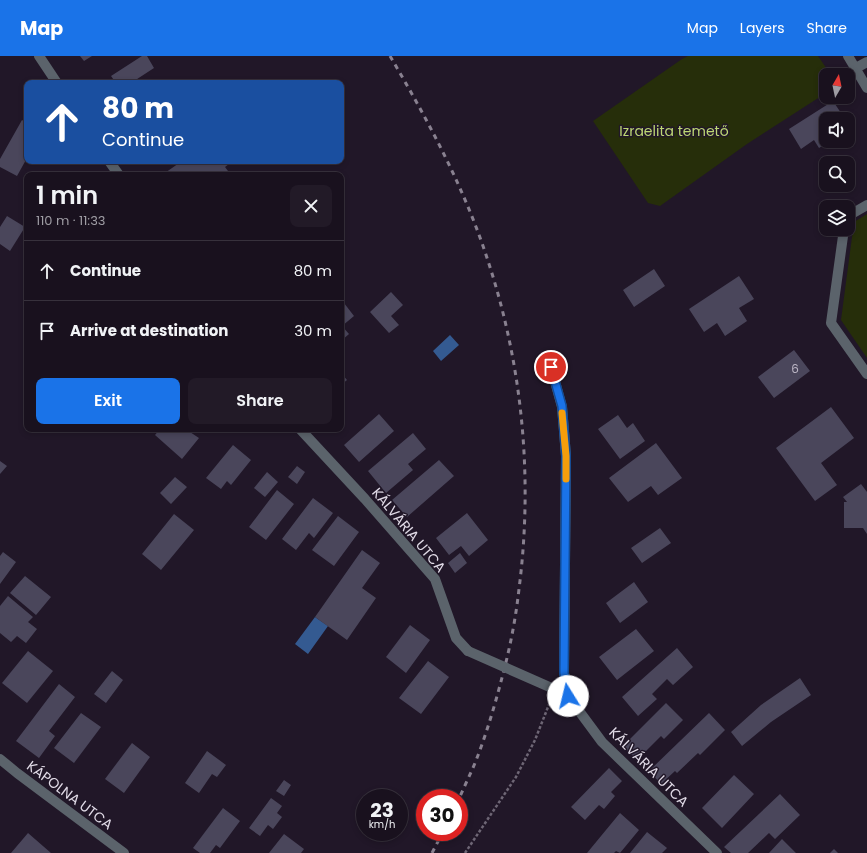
<!DOCTYPE html>
<html lang="en">
<head>
<meta charset="utf-8">
<style>
  body { margin:0; font-family:Poppins,sans-serif; background:#221a27; color:#f1f3f6; height:100vh; display:flex; flex-direction:column; font-size:15px; white-space:nowrap }
  * { box-sizing:border-box; margin:0 }
  p { font-size:13px; color:#9f9da4 }
  .icon { flex:none; width:22px; height:22px; fill:none; stroke:currentColor; stroke-width:2; stroke-linecap:round; stroke-linejoin:round }
  .map { position:relative; flex:1; overflow:hidden }
  .sheet { position:absolute; left:24px; top:116px; width:320px; height:260px; display:flex; flex-direction:column; background:#19111e; border-radius:8px; box-shadow:0 2px 6px #0003,0 0 0 1px #37313c }
  .sheet>* { flex:none }
  .top-card { position:absolute; left:24px; top:24px; width:320px; height:84px; border-radius:8px; box-shadow:0 2px 6px #0003,0 0 0 1px #37313c; background:#1a4fa0; color:#fff; overflow:hidden }
  .needle { width:26px; rotate:9deg }
  .fabs { position:absolute; left:819px; top:12px; display:grid; gap:8px }
  .fabs a { display:grid; place-items:center; width:36px; height:36px; border-radius:8px; background:#19111e; box-shadow:0 2px 6px #0003,0 0 0 1px #37313c; font-size:20px }
  .speed { position:absolute; left:356px; top:733px; display:flex; gap:8px; font-size:20px; font-weight:700; text-align:center }
  .speed>* { display:grid; place-content:center; width:52px; height:52px; border-radius:50%; background:#19111e; box-shadow:0 2px 6px #0003,0 0 0 1px #37313c; line-height:1 }
  .speed small { font-size:10px; font-weight:400 }
  .speed .limit { border:6px solid #d22; background:#fff; color:#111 }
  .pin { position:absolute; display:grid; place-items:center; width:34px; height:34px; color:#fff; margin:-17px; border:2px solid #fff; border-radius:50%; box-shadow:0 1px 4px #0007 }
  .me { position:absolute; width:44px; margin:-22px; rotate:351deg; stroke-linejoin:round; filter:drop-shadow(0 0 3px #0008) }
  .turn { display:flex; align-items:center; gap:14px; height:84px; padding:0 12px; font-size:18px }
  .turn .icon { width:52px; height:52px; stroke-width:2.5 }
  .turn b { display:block; font-size:28px; line-height:34px }
  .round { display:grid; place-items:center; flex:none; width:42px; height:42px; border-radius:8px; background:#221a27 }
  .summary { display:flex; align-items:center; justify-content:space-between; height:68px; padding:0 12px }
  h1 { font-size:24px; font-weight:600; line-height:30px }
  .primary-button { display:flex; gap:8px; margin-top:auto; padding:8px 12px }
  .primary-button a { flex:1; height:46px; border-radius:8px; background:#1a73e8; color:#fff; font-size:16px; font-weight:600; line-height:46px; text-align:center }
  .primary-button a+a { background:#221a27; color:#f1f3f6 }
  ul { padding:0; list-style:none }
  li { display:flex; align-items:center; gap:12px; height:60px; padding:0 12px; border-top:1px solid #37313c }
  li div { flex:1 }
  li b { display:block; font-size:15px }
  li em { font-style:normal }
  header { display:flex; align-items:center; gap:24px; box-sizing:border-box; height:56px; padding:0 20px; background:#1a73e8; color:#fff }
  header strong { font-size:19px }
  nav { display:flex; gap:22px; margin-inline-start:auto; font-size:14px }
  .map>svg:first-child { display:block }
  .green { fill:#262e0a }
  .water { fill:#345a91 }
  .building { fill:#4a465b }
  .lines { fill:none; stroke-linecap:round; stroke-linejoin:round }
  .path { stroke:#6e6675; stroke-width:2.5; stroke-dasharray:3 2; stroke-linecap:butt }
  .minor { stroke:#5b636b; stroke-width:10 }
  .rail { stroke:#898190; stroke-width:3; stroke-dasharray:5 5; stroke-linecap:butt }
  .minor-bridge { stroke:#5b636b; stroke-width:10 }
  .route-casing { stroke:#114b97; stroke-width:10 }
  .route { stroke:#1a73e8; stroke-width:7 }
  .slow { stroke:#f59e0b; stroke-width:7 }
  .labels { text-anchor:middle; stroke-width:3; stroke-linejoin:round; paint-order:stroke }
  .number-label { font-size:12px; fill:#bcb6c5 }
  .park-label { font-size:14px; fill:#bdd774; stroke:#211728 }
  .street-label { font-size:14px; fill:#e2dce8; stroke:#211728 }
</style>
</head>
<body>
<header>
<strong>Map</strong>
<nav><a>Map</a><a>Layers</a><a>Share</a></nav>
</header>
<div class="map">
<svg width="867" height="797" viewBox="0 0 867 797">
  <rect width="100%" height="100%" fill="#211728"/>
  <path class="green" d="M688 0H818L831 19H826V37L747 88 660 150 648 147 593 65 682 3Z
    M867 158V302L841 264 854 166Z"/>
  <path class="water" d="M450 279 459 289 441 305 433 295Z
    M315 561 328 570 308 598 295 588Z"/>
  <path class="building" d="M80 0H92L84 5Z
    M142 0H147L154 12 131 27H116L111 20Z
    M833 45 845 63H826V85H830L819 92 814 84 801 93 789 73Z
    M22 64 27 67V102L17 120 0 111V103Z
    M182 105H233L225 111 228 115 222 119H162Z
    M7 160 25 171 10 195 0 188V171Z
    M654 213 665 230 634 251 623 234Z
    M739 220 754 243 739 252 747 265 725 280 717 267 704 276 689 253Z
    M391 236 403 249 391 260 399 269 389 277 370 256Z
    M344 247 354 260 342 270 349 278 341 285V249Z
    M794 294 810 315 774 342 758 321Z
    M341 317 347 324 341 329Z
    M831 351 854 382 821 407 837 429 815 445 776 392Z
    M379 358 394 375 359 406 344 389Z
    M618 359 627 372 633 367 645 385 620 403 598 373Z
    M160 373H193L190 376 199 382 182 403 155 379Z
    M413 377 426 393 408 408 413 414 386 437 368 415Z
    M656 387 682 422 658 439 651 430 628 446 609 422Z
    M233 389 251 404 231 429 227 425 221 433 206 422Z
    M439 404 454 420 407 461 392 444Z
    M0 405 7 410 0 418Z
    M297 410 305 416 297 428 288 421Z
    M267 416 278 426 265 441 254 432Z
    M175 421 187 431 171 448 160 437Z
    M861 428 867 436V478L863 472H844V446H847L843 441Z
    M277 434 294 448 266 484 249 471Z
    M313 442 333 457 314 482 309 477 296 494 282 483Z
    M467 457 488 484 469 500 461 490 449 499 436 482Z
    M174 458 194 474 161 514 142 498Z
    M338 460 359 476 334 510 312 494Z
    M660 472 671 487 642 507 631 492Z
    M362 494 380 507 362 532 376 542 347 584 315 561Z
    M3 496 16 506 0 528V500Z
    M460 497 467 507 455 517 448 507Z
    M25 520 51 541 36 559 10 537Z
    M634 526 648 546 620 567 606 547Z
    M8 540 33 561 28 566 37 573 26 587 17 580 11 586 0 577V550Z
    M410 569 430 584 406 617 386 601Z
    M636 573 654 595 617 624 599 601Z
    M677 592 693 611 673 629 667 623 652 638 657 643 638 660 622 641Z
    M28 595 53 615 27 647 2 627Z
    M428 605 449 621 421 658 399 642Z
    M112 615 123 624 106 647 94 638Z
    M800 622 811 639 771 666 742 690 731 676 761 649Z
    M59 628 75 641 49 675 55 680 39 702 16 685Z
    M666 647 683 664 664 683 661 680 637 704 623 690Z
    M81 657 101 671 74 707 54 692Z
    M709 657 725 674 700 699 698 697 677 717 675 715 661 728 649 715Z
    M132 687 150 701 124 737 105 723Z
    M207 695 226 709 217 721 212 718 199 737 185 727Z
    M609 712 622 725 611 736 615 740 604 753 599 749 585 764 571 751Z
    M734 719 754 738 722 772 702 752Z
    M284 724 291 729 284 740 276 735Z
    M780 738 800 759 775 783 769 777 748 797H731L724 791Z
    M271 742 282 750 277 757 282 761 273 773 268 769 260 780 249 772Z
    M223 752 240 765 220 792 216 789 210 797H200L193 792Z
    M620 757 639 774 620 797 616 795 614 797H587Z
    M647 776 667 792 662 797H630Z
    M28 777 51 797H11Z
    M284 778 304 793 301 797H269Z
    M782 783 796 797H769Z
    M834 793 838 797H830Z"/>
  <g class="lines">
    <path class="path" d="M465 797 516 721 535 684 550 646"/>
    <path class="minor" d="M39 0 57 27
      M848 0 867 32
      M856 12 867 6
      M109 105 119 119
      M848 160 867 149
      M844 173 831 267 867 318
      M551 311 562 351 566 400 564 617 568 640
      M300 373 365 443 435 523 456 582 468 595
      M554 633 568 640 602 686 717 797
      M0 703 17 717 124 797"/>
    <path class="rail" d="M390 0C429 66 466 135 489 208 523 313 533 424 519 533 516 560 511 587 504 614 496 645 487 677 475 707 470 719 464 731 459 743
      M432 797 443 776"/>
    <path class="minor-bridge" d="M468 595 554 633"/>
  </g>
  <g class="lines">
    <g class="route-casing">
      <path id="route" d="M551 311 562 350 566 400 564 617 568 640"/>
    </g>
    <use href="#route" class="route"/>
    <path class="slow" d="M562 357 566 400V423"/>
  </g>
  <g class="labels">
    <g class="number-label">
      <text x="795" y="317">6</text>
    </g>
    <g class="park-label">
      <text x="674" y="80">Izraelita temető</text>
    </g>
    <g class="street-label">
      <text transform="translate(409 474) rotate(50)" y="5">KÁLVÁRIA UTCA</text>
      <text transform="translate(649 711) rotate(45)" y="5">KÁLVÁRIA UTCA</text>
      <text transform="translate(70 739) rotate(37)" y="5">KÁPOLNA UTCA</text>
    </g>
  </g>
</svg>
<div class="fabs">
<a><svg class="needle" viewBox="-14 -14 28 28"><path d="M0-13l5 13h-10z" fill="#e53935"/><path d="M0 13l5-13h-10z" fill="#9f9da4"/></svg></a>
<a><svg class="icon" aria-label="sound" viewBox="0 0 24 24"><path d="M4 9h4l5-4v14l-5-4H4zM17 9q2 3 0 6"/></svg></a>
<a><svg class="icon" aria-label="search" viewBox="0 0 24 24"><circle cx="10" cy="10" r="6"/><path d="M15 15l6 6"/></svg></a>
<a><svg class="icon" aria-label="layers" viewBox="0 0 24 24"><path d="M12 4l9 5-9 5-9-5zM3 14l9 5 9-5"/></svg></a>
</div>
<div class="speed"><div>23<small>km/h</small></div><div class="limit">30</div></div>
<div class="pin" style="left:551px;top:311px;background:#d93025"><svg class="icon" aria-label="arrive" viewBox="0 0 24 24"><path d="M6 21V4h12l-3 4 3 4H6"/></svg></div>
<svg class="me" style="left:568px;top:640px" viewBox="-20 -20 40 40"><circle r="19" fill="#fff"/><path d="M0-13L10 11 0 6-10 11z" fill="#1a73e8"/></svg>
<div class="top-card">
<div class="turn"><svg class="icon" aria-label="ahead" viewBox="0 0 24 24"><path d="M12 20V5M6 11l6-6 6 6"/></svg><div><b>80 m</b>Continue</div></div>
</div>
<section class="sheet">
<div class="summary"><div><h1>1 min</h1><p>110 m · 11:33</p></div><a class="round"><svg class="icon" aria-label="close" viewBox="0 0 24 24"><path d="M6 6l12 12M18 6L6 18"/></svg></a></div>
<ul>
<li><svg class="icon" aria-label="ahead" viewBox="0 0 24 24"><path d="M12 20V5M6 11l6-6 6 6"/></svg><div><b>Continue</b></div><em>80 m</em></li>
<li><svg class="icon" aria-label="arrive" viewBox="0 0 24 24"><path d="M6 21V4h12l-3 4 3 4H6"/></svg><div><b>Arrive at destination</b></div><em>30 m</em></li>
</ul>
<div class="primary-button"><a>Exit</a><a>Share</a></div>
</section>
</div>
</body>
</html>
